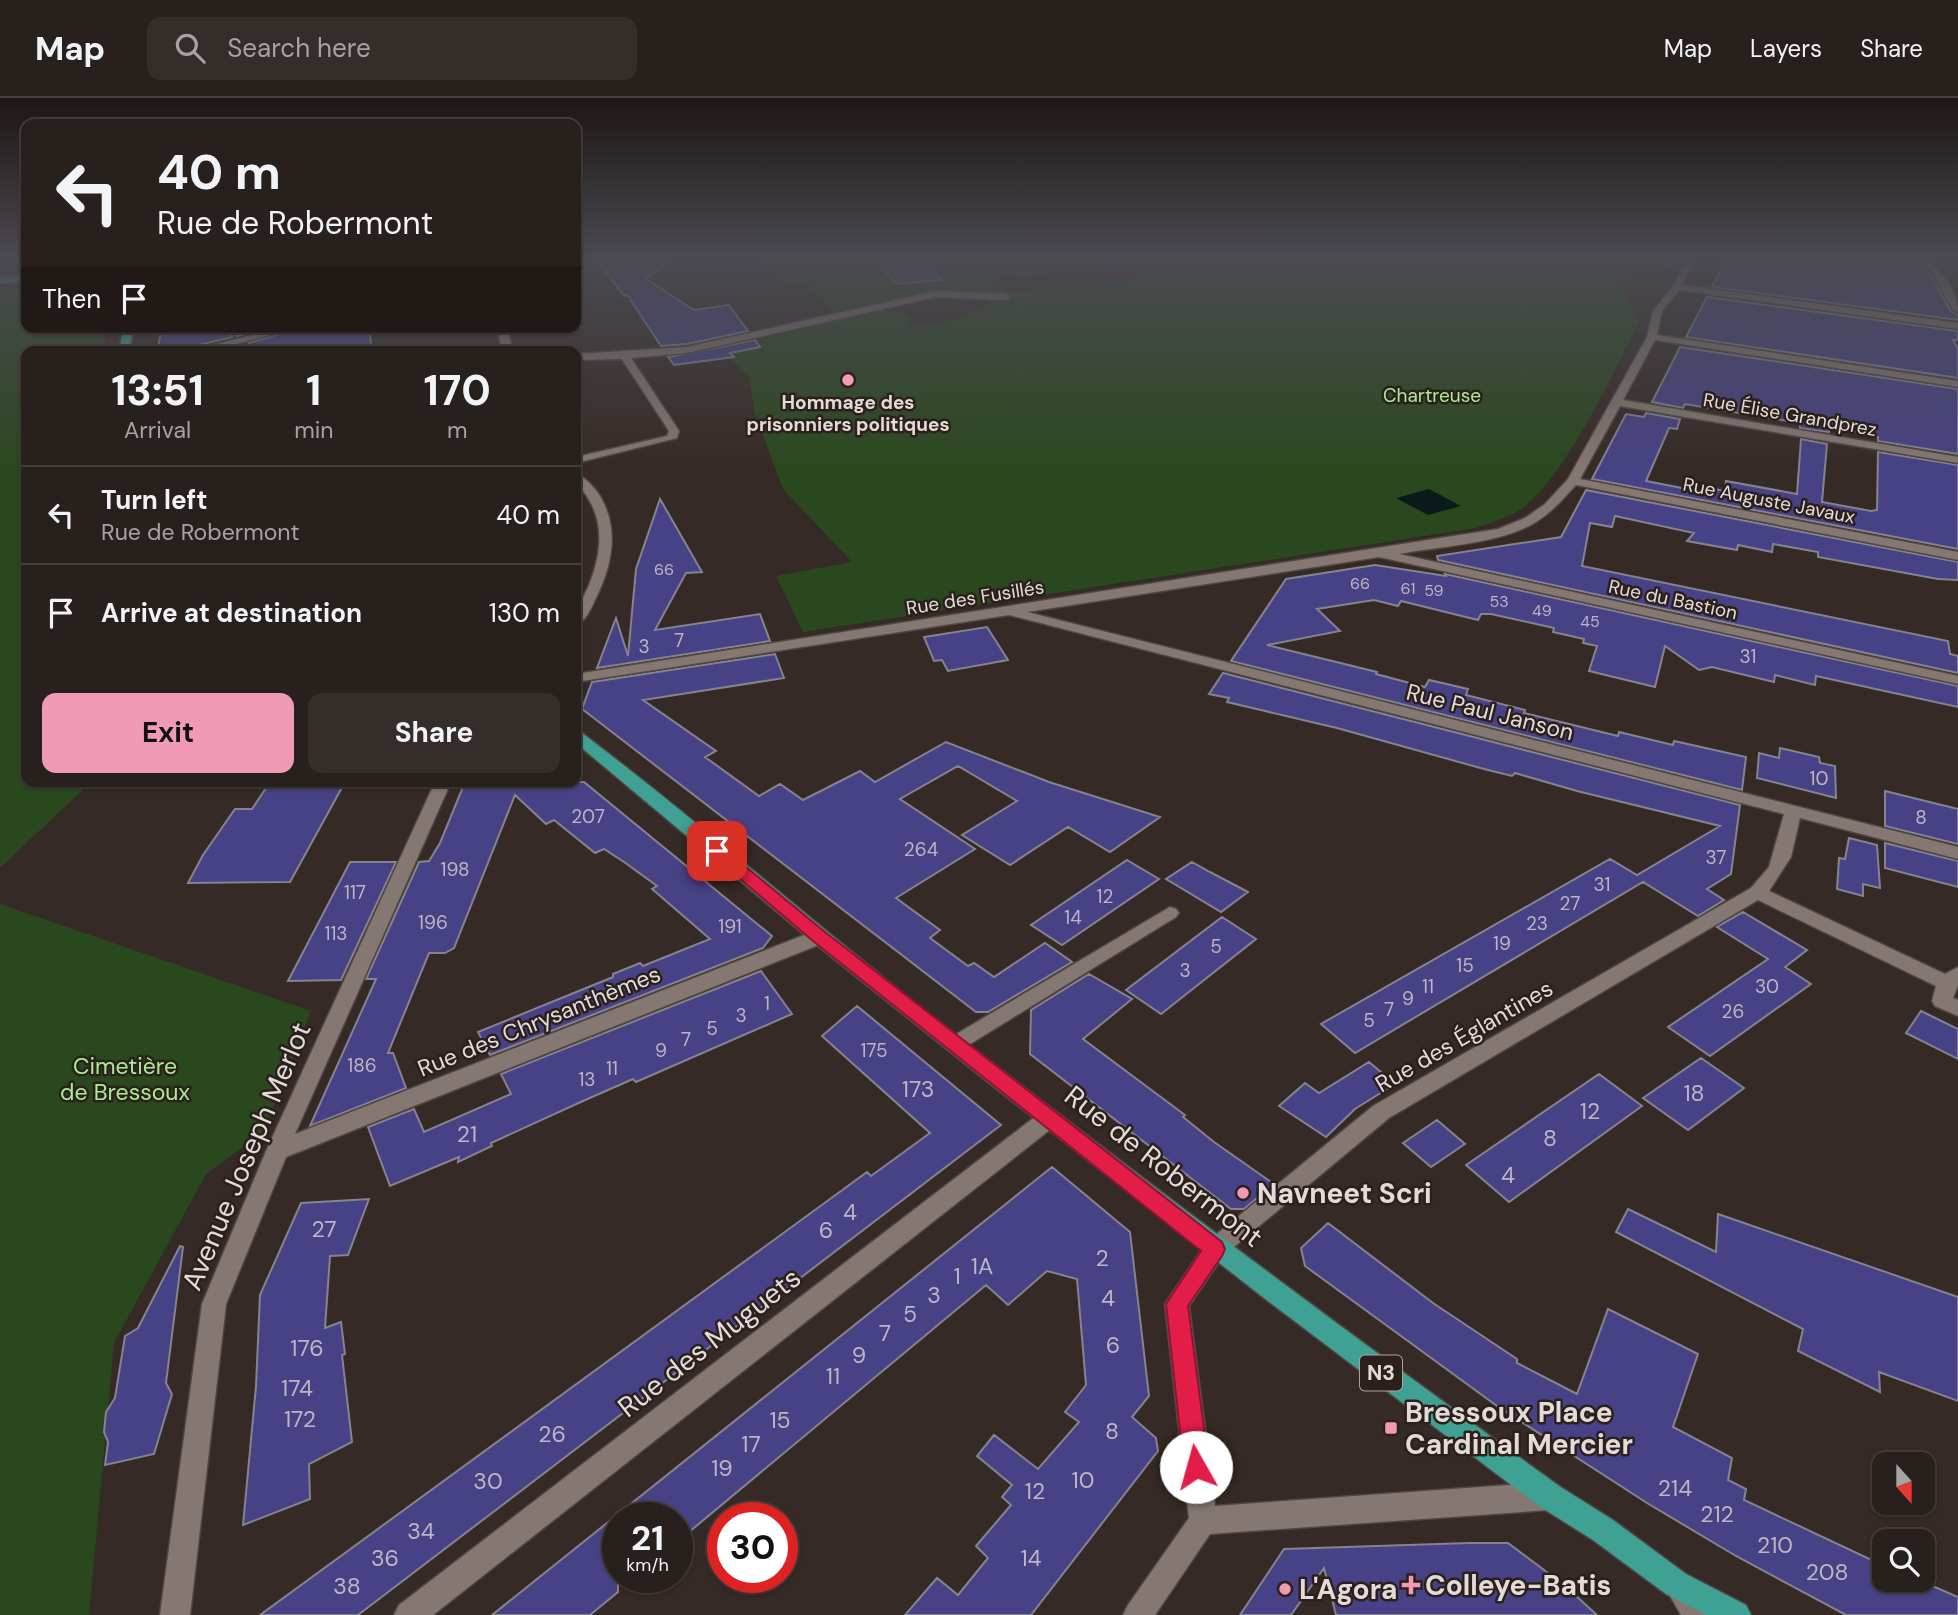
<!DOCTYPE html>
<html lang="en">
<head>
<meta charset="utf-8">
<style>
  body { margin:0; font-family:"DM Sans",sans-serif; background:#342d29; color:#f1f3f6; height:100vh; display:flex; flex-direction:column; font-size:26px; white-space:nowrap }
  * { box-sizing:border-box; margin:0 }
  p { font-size:23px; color:#a5a3a3 }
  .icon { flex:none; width:38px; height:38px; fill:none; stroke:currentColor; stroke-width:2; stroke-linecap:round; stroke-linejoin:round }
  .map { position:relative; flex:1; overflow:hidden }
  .details { position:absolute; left:21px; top:248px; width:560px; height:441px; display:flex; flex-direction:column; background:#28201c; border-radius:14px; box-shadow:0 2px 5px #0004,0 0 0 2px #443e3b }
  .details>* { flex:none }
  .guide { position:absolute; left:21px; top:21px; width:560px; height:214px; border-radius:14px; box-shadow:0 2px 5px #0004,0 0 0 2px #443e3b; background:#28201c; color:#f1f3f6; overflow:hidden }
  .needle { width:46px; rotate:159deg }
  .tools { position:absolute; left:1872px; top:1354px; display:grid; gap:14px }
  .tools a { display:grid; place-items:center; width:63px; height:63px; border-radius:14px; background:#28201c; box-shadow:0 2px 5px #0004,0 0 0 2px #443e3b; font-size:35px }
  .speed { position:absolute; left:602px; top:1404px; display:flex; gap:14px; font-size:35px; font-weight:700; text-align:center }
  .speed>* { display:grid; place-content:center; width:91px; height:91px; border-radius:50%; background:#28201c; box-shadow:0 2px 5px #0004,0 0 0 2px #443e3b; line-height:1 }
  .speed small { font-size:18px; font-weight:400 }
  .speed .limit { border:10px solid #d22; background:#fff; color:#111 }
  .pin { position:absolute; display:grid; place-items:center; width:60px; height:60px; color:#fff; margin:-30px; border-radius:14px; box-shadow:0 4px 10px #0006 }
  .me { position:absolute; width:77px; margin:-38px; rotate:353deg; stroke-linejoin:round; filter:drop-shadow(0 0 5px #0008) }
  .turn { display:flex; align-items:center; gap:24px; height:147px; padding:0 21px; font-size:32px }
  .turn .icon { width:91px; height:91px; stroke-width:2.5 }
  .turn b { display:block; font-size:49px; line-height:60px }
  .then { display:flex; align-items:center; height:66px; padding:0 21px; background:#0003; gap:14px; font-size:26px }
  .eta { display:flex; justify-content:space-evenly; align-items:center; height:119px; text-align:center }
  .eta b { font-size:42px; font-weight:700; line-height:49px }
  .action { display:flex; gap:14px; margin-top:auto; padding:14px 21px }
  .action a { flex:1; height:80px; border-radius:14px; background:#f09ab6; color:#111; font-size:28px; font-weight:700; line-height:80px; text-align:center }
  .action a+a { background:#342d29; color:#f1f3f6 }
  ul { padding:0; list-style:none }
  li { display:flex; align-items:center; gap:21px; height:98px; padding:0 21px; border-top:2px solid #443e3b }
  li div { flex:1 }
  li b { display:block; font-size:26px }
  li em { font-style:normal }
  header { display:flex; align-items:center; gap:42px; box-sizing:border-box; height:98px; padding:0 35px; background:#28201c; border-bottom:2px solid #443e3b }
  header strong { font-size:33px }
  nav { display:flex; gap:38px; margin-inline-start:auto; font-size:24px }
  .search { width:490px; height:63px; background:#342d29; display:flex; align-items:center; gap:18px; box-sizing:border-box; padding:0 24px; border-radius:14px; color:#a5a3a3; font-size:26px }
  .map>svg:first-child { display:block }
  .green { fill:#2a481e; fill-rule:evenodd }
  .water { fill:#0b1b1b }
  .building { fill:#474285; stroke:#848490; stroke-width:2 }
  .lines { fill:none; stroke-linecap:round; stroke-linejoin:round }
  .minor-casing { stroke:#504743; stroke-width:3 }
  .major-casing { stroke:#504743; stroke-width:3 }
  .minor { fill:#857872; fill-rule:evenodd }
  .major { fill:#3ea193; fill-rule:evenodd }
  .route { fill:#e11d48; stroke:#92132f; stroke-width:2 }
  .poi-dot { fill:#f09ab6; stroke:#2b201c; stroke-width:2.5 }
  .labels { text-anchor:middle; stroke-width:5; stroke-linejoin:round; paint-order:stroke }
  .far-number-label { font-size:16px; fill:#bcb5c3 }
  .far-park-label { font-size:19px; fill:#a9ec91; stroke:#2b201c }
  .far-poi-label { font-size:19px; font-weight:bold; fill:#e3dbd8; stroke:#2b201c }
  .far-street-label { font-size:19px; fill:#e3dbd8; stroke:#2b201c }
  .number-label { font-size:19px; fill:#bcb5c3 }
  .shield { fill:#2b201c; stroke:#aca3a0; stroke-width:2 }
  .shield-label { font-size:21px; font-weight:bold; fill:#e3dbd8 }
  .street-label { font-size:23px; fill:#e3dbd8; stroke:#2b201c }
  .park-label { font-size:23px; fill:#a9ec91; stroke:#2b201c }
  .near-number-label { font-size:23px; fill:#bcb5c3 }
  .near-street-label { font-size:28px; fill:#e3dbd8; stroke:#2b201c }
  .near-poi-label { font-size:28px; font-weight:bold; fill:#e3dbd8; stroke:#2b201c; text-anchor:start }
</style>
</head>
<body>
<header>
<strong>Map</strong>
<div class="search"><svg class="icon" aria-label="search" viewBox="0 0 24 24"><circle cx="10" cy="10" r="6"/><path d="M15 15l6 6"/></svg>Search here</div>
<nav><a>Map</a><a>Layers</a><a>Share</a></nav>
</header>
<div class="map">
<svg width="1958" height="1517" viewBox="0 0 1958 1517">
  <rect width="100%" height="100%" fill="#352a25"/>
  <path class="green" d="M760 159H1638L1639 162 1644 159H1681C1669 173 1659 173 1642 172L1622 187 1639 224C1614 273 1564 382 1521 411 1509 420 1491 424 1476 430L803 534 776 478 852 464 783 391 755 316 749 278 728 258 724 250 880 212 903 215 911 220 908 225C938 228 963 221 990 206L985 195 926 194 835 214 807 186 788 188 764 168ZM1124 167 1142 181 1009 195 994 179 1014 177 1018 180 1049 177 1048 175 1108 172 1106 168Z
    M18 188 26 189V229H107L103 254H26V684H91L0 770V189Z
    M0 806 311 913 264 1033 206 1076 114 1245 89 1517H0Z"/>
  <path class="water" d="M1429 391 1461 408 1428 417 1396 400Z"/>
  <path class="building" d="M595 159H675L646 181 694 212 729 207 748 233 687 246 661 248 627 197 624 198Z
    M873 159H922L942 182 896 186Z
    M1728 159H1896L1929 175 1951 213 1958 217V222L1712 189Z
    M1707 199 1958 233V242H1953L1958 251V280L1686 239Z
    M162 229H272L237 238 231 235 232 239 170 254H157Z
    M302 229H369L372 254H317L316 247 285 254H263L249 245Z
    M755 242 760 249 730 255 734 259 674 267 668 259Z
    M1680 249 1958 291V356L1878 343V339L1858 334 1829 329V334L1800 330V325L1685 306 1683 310 1652 304Z
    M1646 315 1680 321 1677 331 1669 330 1646 383 1713 396 1714 391 1725 393 1726 383 1797 396 1801 341 1827 346 1822 404 1871 413 1877 412 1878 354 1958 367V451L1592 381 1626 316 1644 319Z
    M1586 392 1958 464V482L1938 481 1818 459V454L1773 446 1772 454 1738 447 1737 452 1687 443 1694 435 1615 418 1612 429 1590 425 1582 468 1948 543 1950 556 1958 558V575L1438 462 1437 458 1561 439Z
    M660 401 702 474 686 475 655 532 760 516 770 543 597 570 616 520 628 558 636 471Z
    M1375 467 1446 478 1445 476 1958 588V609L1816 578 1815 587 1775 577 1774 584 1712 569 1699 572 1665 548 1655 589 1589 573 1597 548 1583 545 1584 541 1553 534 1554 530 1491 516H1481L1478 522 1401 503 1398 508 1374 502 1317 511 1340 533 1267 547 1377 574 1376 576 1425 589 1429 582 1468 591 1466 597 1525 612 1524 615 1618 638 1619 634 1673 647 1674 643 1746 659 1742 692 1231 563 1286 481Z
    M987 529 1008 562 948 573 942 562 934 563 924 539Z
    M775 556 784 580 643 602 716 653 705 659 759 698 780 686 803 702 860 673 875 684 946 644 1049 684 1160 719 1110 754 1068 729 1010 767 962 737 1017 703 958 668 900 701 975 751 896 800 940 832 930 840 968 868 974 865 994 879 1045 845 1072 864 988 914H976L582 611 592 584Z
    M1223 575 1740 707 1731 776 1707 791 1724 802 1698 818 1643 784 1355 955 1321 926 1610 761 1637 777 1720 728 1577 693 1515 675 1512 678 1484 671 1337 630 1227 604 1229 600 1209 596Z
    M1780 650 1819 659 1820 665 1835 668 1836 700 1757 680 1759 655 1779 660Z
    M270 684H345L290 784 188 785 203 757 235 711H252Z
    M465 684H584L772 838 763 850 490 957 478 934 613 879V876L640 865 643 868 710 841 652 791 657 788 624 764 604 751 595 755 554 722 546 726 515 697 454 850 445 855H429L388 955H393L406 990 310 1028 376 881H366L419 764 429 763 440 745Z
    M1885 693 1958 711V746L1885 728Z
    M1849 740 1877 747 1880 790 1863 786V798L1837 791 1839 760 1845 761Z
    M1885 745 1958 763V789L1885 770Z
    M1127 762 1159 781 1062 847 1031 827Z
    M350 764H396L341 882 288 883Z
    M1192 764 1210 774 1248 794 1221 814 1166 781Z
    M1743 814 1807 852 1785 869 1811 886 1710 958 1668 929 1768 861 1717 829Z
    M1222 819 1256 841 1161 916 1126 892Z
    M761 873 792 916 636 984 633 981 583 1003 491 1045 492 1048 458 1064 459 1059 390 1088 368 1029 414 1011 424 1034 511 996 501 976Z
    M1089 876 1132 901 1083 941 1185 1017 1183 1019 1214 1044 1274 1086 1244 1111H1231L1030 956 1031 912Z
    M857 908 1001 1027 358 1517H260L867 1074 871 1078 930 1035 822 938Z
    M1921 913 1958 931V961L1906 935Z
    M1701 960 1744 990 1688 1032 1643 1000Z
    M1369 964 1395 986 1355 1011 1326 1039 1279 1008 1305 985 1319 995Z
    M1599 976 1642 1008 1509 1104 1466 1067Z
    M1437 1022 1465 1046 1431 1069 1403 1045Z
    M1052 1069 1130 1134 1149 1298 1132 1319 1156 1340 1158 1353 1031 1517H905L937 1480 958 1497 988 1460 976 1448 1011 1407 1002 1399 1012 1387 977 1358 994 1337 1038 1371 1079 1324 1065 1314 1086 1287 1077 1181 1047 1173 1008 1207 986 1187 677 1444V1419H618V1494L590 1517H492Z
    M369 1101 348 1157 330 1158 325 1230 341 1224 345 1256 342 1257 352 1344 309 1366 310 1401 243 1427 256 1288 260 1197 301 1105Z
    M1628 1111 1716 1154 1718 1116 1958 1199V1303L1879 1274 1880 1294 1798 1253 1803 1231 1616 1134Z
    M1328 1125 1433 1205 1517 1261V1265L1577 1296 1608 1211 1698 1256 1673 1329 1732 1360 1728 1382 1746 1391 1744 1402 1878 1465 1879 1471 1885 1473V1482H1905L1927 1492 1928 1486 1958 1499V1517H1846L1736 1458 1647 1405 1497 1308 1305 1168 1301 1150Z
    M180 1148 183 1149 166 1285 172 1296 154 1356 105 1367 108 1344 104 1334 106 1314 115 1300 125 1238 138 1230Z
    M1469 1445H1508L1564 1487 1597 1517H1336L1324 1470 1291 1517H1240L1284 1451Z"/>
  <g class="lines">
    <g class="minor-casing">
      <path id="minor" d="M1688 159H1696L1682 187 1958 225V231L1679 192 1662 213 1657 237 1958 283V289L1655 242 1623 302 1958 359V365L1620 308 1580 381 1958 454V462L1576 387C1563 401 1552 414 1536 424 1501 446 1439 448 1399 456L1958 578V586L1379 459 1027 514 1958 749V761L1800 720 1791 759 1769 793 1945 876 1958 869V887L1953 900 1958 902V918L1935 908 1932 903 1936 888 1758 802 1389 1020 1223 1158 1189 1208 1215 1408 1549 1384 1559 1388 1563 1398 1559 1408 1549 1412 1210 1436 1155 1517H1123L1128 1507 1189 1420 1165 1206 1207 1144 1373 1008 1751 790 1769 769 1784 716 1009 517 576 584V576L1498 431 1525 420 1545 406 1568 381 1647 239 1653 213 1673 188Z
        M1909 159C1935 159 1958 190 1958 215L1953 212 1931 173Z
        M936 193 1006 196 1010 199 1006 202 936 199 687 255 631 260 679 333 677 340 576 365V359L667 338 669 333 622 261 576 262V256L687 249Z
        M283 229H300L206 254H188Z
        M498 229H508L512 254H502Z
        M576 376C585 379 594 389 600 398 620 432 612 468 595 502 591 511 585 524 576 527 575 511 583 501 589 487 604 450 605 414 576 385Z
        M435 684H451L295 1036 812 834H826L828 839 826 844 286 1059 226 1206 190 1517H160L202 1206 266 1053Z
        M1170 809 1176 811 1179 815 1176 819 962 951 955 954 948 951 945 946 948 941Z
        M1048 1012 1056 1015 1059 1021 1056 1027 433 1517H394L399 1507 1040 1015Z
        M1680 1477 1690 1481 1714 1517H1681L1666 1491 1670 1481Z"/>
    </g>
    <g class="major-casing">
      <path id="major" d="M26 178V184L0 185V179Z
        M124 229H134L130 248 132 254H122L120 248Z
        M576 633 582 635C697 722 805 818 919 908 1129 1072 1343 1231 1559 1388L1613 1422 1686 1476 1746 1507 1751 1517H1706L1666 1496 1593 1442 1539 1408 1264 1200 993 988 813 844 576 645Z"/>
    </g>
    <use href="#minor" class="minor"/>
    <use href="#major" class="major"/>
  </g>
  <linearGradient id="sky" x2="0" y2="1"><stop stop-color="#1d1714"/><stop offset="0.43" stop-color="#4b4a51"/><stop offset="1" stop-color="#4b4a51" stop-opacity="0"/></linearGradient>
  <rect width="1958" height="372" fill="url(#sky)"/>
  <path class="route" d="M717 748 723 750 825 834 1222 1144 1225 1151 1222 1158 1188 1208 1209 1369 1205 1377 1196 1381 1188 1377 1184 1369 1166 1206 1201 1153 813 843 712 757 709 753Z"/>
  <g class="poi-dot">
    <circle cx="848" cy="282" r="7"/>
    <circle cx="1243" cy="1095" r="7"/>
    <rect x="1384" y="1323" width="14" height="14" rx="3.5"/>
    <path d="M1407.5 1476.5h7v7h7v7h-7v7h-7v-7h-7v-7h7z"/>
    <circle cx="1285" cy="1491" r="7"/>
  </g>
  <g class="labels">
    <g class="far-number-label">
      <text x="664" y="477">66</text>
      <text x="1360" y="491">66</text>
      <text x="1408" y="496">61</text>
      <text x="1434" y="498">59</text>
      <text x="1499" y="509">53</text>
      <text x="1542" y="518">49</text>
      <text x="1590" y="529">45</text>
    </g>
    <g class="far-park-label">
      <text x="1432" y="304">Chartreuse</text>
    </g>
    <g class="far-poi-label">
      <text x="848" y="311">Hommage des<tspan x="848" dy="22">prisonniers politiques</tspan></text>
    </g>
    <g class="far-street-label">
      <text transform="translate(1790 316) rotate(10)" y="7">Rue Élise Grandprez</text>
      <text transform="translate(1769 402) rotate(11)" y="7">Rue Auguste Javaux</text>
      <text transform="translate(975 499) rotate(-9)" y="7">Rue des Fusillés</text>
      <text transform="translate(1673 501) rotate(12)" y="7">Rue du Bastion</text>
    </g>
    <g class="number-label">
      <text x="679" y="549">7</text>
      <text x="644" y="555">3</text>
      <text x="1748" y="565">31</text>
      <text x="1819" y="687">10</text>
      <text x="588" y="725">207</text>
      <text x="1921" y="726">8</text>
      <text x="921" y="758">264</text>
      <text x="1716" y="766">37</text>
      <text x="455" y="778">198</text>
      <text x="1602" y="793">31</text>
      <text x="355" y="801">117</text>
      <text x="1105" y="805">12</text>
      <text x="1570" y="812">27</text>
      <text x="1073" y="826">14</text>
      <text x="433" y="831">196</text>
      <text x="1537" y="832">23</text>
      <text x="730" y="835">191</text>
      <text x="336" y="842">113</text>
      <text x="1502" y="852">19</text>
      <text x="1216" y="855">5</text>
      <text x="1465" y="874">15</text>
      <text x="1185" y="879">3</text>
      <text x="1428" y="895">11</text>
      <text x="1767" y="895">30</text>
      <text x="1408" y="907">9</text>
      <text x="767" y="912">1</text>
      <text x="1389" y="918">7</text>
      <text x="1733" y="920">26</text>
      <text x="741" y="924">3</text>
      <text x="1369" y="929">5</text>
      <text x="712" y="937">5</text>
      <text x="686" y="948">7</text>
      <text x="661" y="959">9</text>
      <text x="874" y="959">175</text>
      <text x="362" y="974">186</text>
      <text x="612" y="977">11</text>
      <text x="587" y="988">13</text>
    </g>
    <rect class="shield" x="1360" y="1257.5" width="42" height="35" rx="5"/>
    <g class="shield-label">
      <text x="1381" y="1282">N3</text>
    </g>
    <g class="street-label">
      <text transform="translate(1490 614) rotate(14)" y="8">Rue Paul Janson</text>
      <text transform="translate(539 923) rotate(-22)" y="8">Rue des Chrysanthèmes</text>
      <text transform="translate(1464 938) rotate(-30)" y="8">Rue des Églantines</text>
    </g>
    <g class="park-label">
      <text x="125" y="976">Cimetière<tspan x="125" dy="26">de Bressoux</tspan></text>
    </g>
    <g class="near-number-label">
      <text x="918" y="999">173</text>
      <text x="1694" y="1003">18</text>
      <text x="1590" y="1021">12</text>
      <text x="467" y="1044">21</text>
      <text x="1550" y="1048">8</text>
      <text x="1508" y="1085">4</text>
      <text x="850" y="1122">4</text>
      <text x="324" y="1139">27</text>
      <text x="826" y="1140">6</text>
      <text x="1102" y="1168">2</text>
      <text x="982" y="1176">1A</text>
      <text x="957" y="1186">1</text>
      <text x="934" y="1205">3</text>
      <text x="1108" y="1208">4</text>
      <text x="910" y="1224">5</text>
      <text x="885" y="1243">7</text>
      <text x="1113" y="1255">6</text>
      <text x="307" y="1258">176</text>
      <text x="859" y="1265">9</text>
      <text x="833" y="1286">11</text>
      <text x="297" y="1298">174</text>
      <text x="300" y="1329">172</text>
      <text x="780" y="1330">15</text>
      <text x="1112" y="1341">8</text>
      <text x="552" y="1344">26</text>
      <text x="751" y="1354">17</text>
      <text x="722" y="1378">19</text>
      <text x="1083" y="1390">10</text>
      <text x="488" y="1391">30</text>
      <text x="1675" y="1398">214</text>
      <text x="1035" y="1401">12</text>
      <text x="1717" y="1424">212</text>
      <text x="421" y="1441">34</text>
      <text x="1775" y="1455">210</text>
      <text x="385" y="1468">36</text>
      <text x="1031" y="1468">14</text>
      <text x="1827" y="1482">208</text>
      <text x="347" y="1496">38</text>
    </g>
    <g class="near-street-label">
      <text transform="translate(246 1058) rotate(-67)" y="10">Avenue Joseph Merlot</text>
      <text transform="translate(1164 1068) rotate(38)" y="10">Rue de Robermont</text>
      <text transform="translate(709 1244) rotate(-38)" y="10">Rue des Muguets</text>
    </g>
    <g class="near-poi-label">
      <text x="1257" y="1105">Navneet Scri</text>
      <text x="1405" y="1324">Bressoux Place<tspan x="1405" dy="32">Cardinal Mercier</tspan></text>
      <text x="1425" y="1497">Colleye-Batis</text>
      <text x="1299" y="1501">L'Agora</text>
    </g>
  </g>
</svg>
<div class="tools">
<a><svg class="needle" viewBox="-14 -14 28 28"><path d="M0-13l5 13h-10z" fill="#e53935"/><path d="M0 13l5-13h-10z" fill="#a5a3a3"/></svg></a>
<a><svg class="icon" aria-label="search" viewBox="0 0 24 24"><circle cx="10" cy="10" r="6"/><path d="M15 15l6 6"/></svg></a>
</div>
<div class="speed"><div>21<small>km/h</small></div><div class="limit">30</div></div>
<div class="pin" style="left:717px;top:753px;background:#d93025"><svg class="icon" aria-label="arrive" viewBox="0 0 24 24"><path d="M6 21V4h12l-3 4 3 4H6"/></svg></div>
<svg class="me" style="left:1196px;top:1369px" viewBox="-20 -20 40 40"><circle r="19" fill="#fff"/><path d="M0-13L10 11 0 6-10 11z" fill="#e11d48"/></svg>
<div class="guide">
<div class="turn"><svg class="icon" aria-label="left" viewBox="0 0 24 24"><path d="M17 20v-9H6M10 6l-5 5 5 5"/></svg><div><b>40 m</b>Rue de Robermont</div></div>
<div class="then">Then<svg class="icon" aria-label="arrive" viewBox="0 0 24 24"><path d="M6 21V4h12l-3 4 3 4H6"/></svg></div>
</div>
<section class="details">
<div class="eta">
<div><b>13:51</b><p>Arrival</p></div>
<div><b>1</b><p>min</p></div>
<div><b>170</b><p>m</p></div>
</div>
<ul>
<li><svg class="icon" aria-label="left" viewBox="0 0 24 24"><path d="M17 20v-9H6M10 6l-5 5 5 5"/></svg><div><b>Turn left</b><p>Rue de Robermont</p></div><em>40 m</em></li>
<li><svg class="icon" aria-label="arrive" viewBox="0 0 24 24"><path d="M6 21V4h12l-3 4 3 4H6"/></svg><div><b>Arrive at destination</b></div><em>130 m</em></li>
</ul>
<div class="action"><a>Exit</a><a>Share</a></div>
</section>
</div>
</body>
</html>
